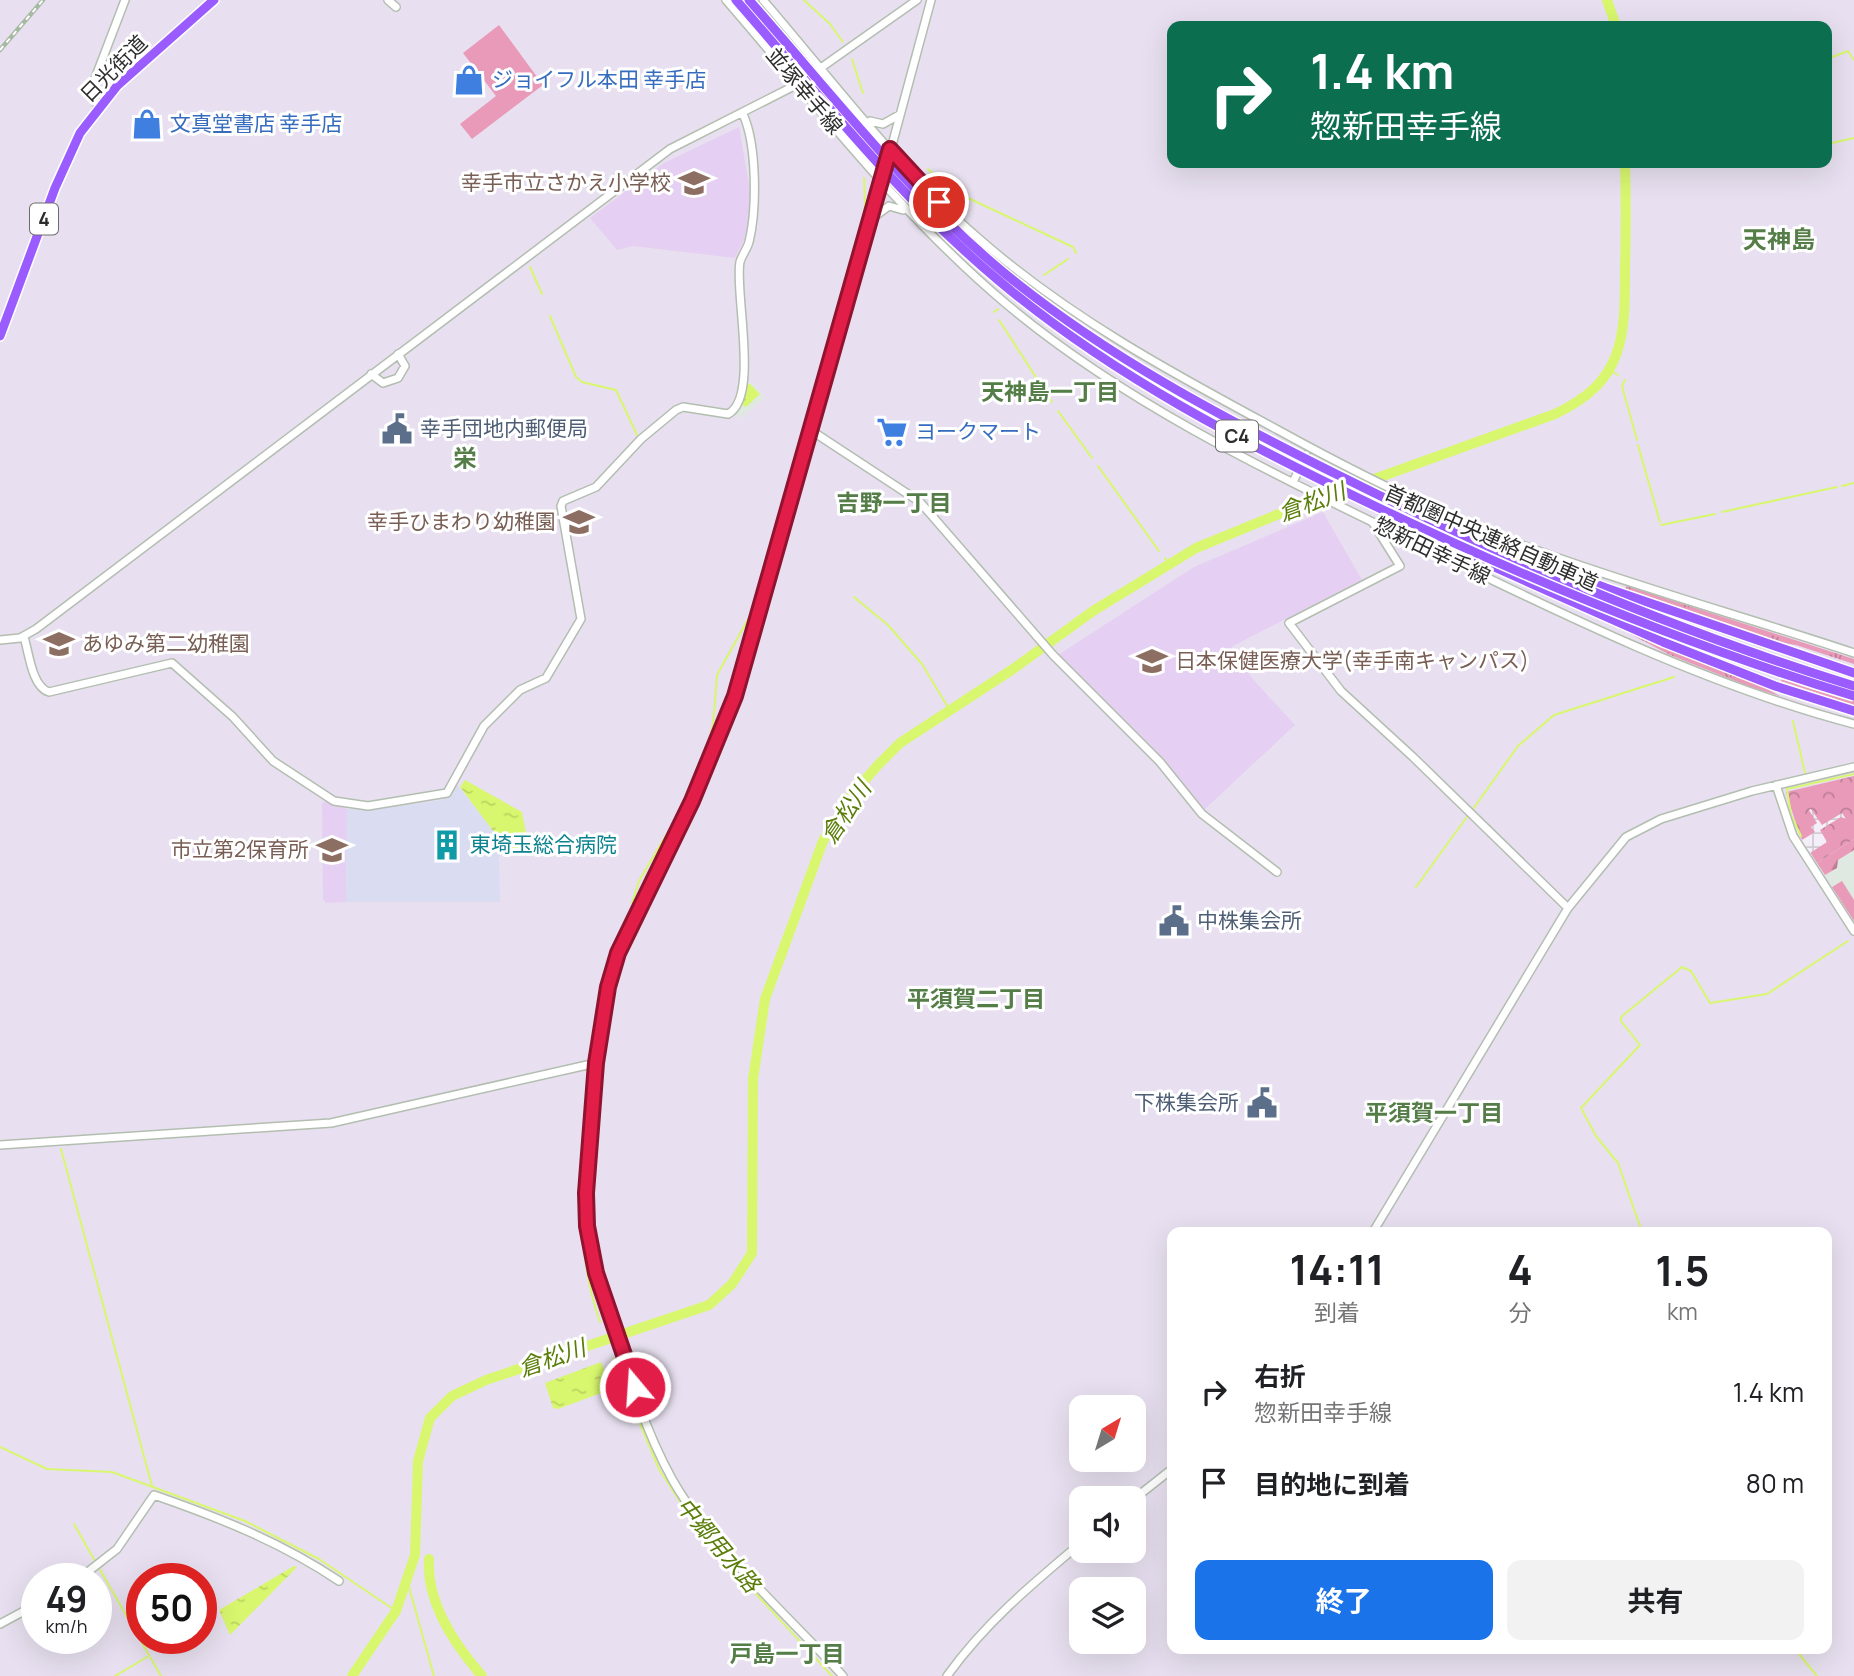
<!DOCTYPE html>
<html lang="ja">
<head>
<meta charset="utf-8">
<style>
  body { margin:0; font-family:Manrope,"Noto Sans JP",sans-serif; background:#f2f2f2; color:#202124; height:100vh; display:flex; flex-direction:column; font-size:26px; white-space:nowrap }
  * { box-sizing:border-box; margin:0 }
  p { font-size:23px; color:#757577 }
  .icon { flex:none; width:38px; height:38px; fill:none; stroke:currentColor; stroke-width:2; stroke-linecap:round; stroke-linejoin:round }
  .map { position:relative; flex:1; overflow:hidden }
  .drawer { position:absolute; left:1167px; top:1227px; width:665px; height:427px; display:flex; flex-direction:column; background:#fff; border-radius:14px; box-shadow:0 7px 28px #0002 }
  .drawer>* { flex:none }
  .banner { position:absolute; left:1167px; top:21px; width:665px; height:147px; border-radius:14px; box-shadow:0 7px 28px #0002; background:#0b6e4f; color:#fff; overflow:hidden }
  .needle { width:46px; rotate:38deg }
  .fabs { position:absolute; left:1069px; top:1395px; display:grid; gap:14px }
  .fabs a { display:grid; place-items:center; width:77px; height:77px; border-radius:14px; background:#fff; box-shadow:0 7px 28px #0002; font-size:35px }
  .speed { position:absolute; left:21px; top:1563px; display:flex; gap:14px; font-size:35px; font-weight:700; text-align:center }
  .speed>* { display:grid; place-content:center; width:91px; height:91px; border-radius:50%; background:#fff; box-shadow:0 7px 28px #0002; line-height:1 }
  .speed small { font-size:18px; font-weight:400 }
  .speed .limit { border:10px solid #d22; background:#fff; color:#111 }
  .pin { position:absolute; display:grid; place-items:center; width:60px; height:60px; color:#fff; margin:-30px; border:4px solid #fff; border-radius:50%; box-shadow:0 2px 7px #0007 }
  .me { position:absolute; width:77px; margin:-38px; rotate:342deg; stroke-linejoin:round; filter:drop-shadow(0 0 5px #0008) }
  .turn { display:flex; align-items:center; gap:24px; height:147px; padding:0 28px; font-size:32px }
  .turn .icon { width:91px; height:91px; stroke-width:2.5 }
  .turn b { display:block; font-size:49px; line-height:60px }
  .eta { display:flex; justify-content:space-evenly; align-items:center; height:119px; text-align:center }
  .eta b { font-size:42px; font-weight:700; line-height:49px }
  .cta { display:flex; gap:14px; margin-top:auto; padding:14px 28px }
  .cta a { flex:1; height:80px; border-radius:14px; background:#1a73e8; color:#fff; font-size:28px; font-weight:700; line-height:80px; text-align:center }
  .cta a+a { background:#f2f2f2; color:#202124 }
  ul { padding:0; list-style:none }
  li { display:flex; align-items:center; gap:21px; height:91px; padding:0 28px }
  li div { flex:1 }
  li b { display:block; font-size:26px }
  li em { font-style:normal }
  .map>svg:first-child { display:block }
  .industrial { fill:#e0e8e2 }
  .education { fill:#e5cff2 }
  .medical { fill:#dadcf2 }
  .grass { fill:url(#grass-tufts) }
  .forest { fill:url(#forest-firs) }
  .park { fill:url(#park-crowns) }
  .garden { fill:#e99ab8 }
  .plaza { fill:url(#plaza-grid) }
  .water { fill:url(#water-ripples) }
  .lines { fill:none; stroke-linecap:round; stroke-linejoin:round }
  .stream { stroke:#d8f76e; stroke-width:2 }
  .river { stroke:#d8f76e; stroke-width:10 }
  .secondary-casing { stroke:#b3beb0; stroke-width:10 }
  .highway-casing { stroke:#fff; stroke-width:12 }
  .secondary { stroke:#fff; stroke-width:7 }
  .highway { stroke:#9b5cff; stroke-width:9 }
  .rail-casing { stroke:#a6b9a2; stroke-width:4.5 }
  .rail { stroke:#fff; stroke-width:2; stroke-dasharray:5; stroke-linecap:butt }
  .highway-bridge-casing { stroke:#fff; stroke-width:12; stroke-linecap:butt }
  .highway-bridge { stroke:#9b5cff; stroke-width:9 }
  .route-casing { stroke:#92132f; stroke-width:18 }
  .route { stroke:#e11d48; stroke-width:12 }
  .labels { text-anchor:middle; stroke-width:6; stroke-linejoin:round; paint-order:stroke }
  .shield { fill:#fff; stroke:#6d6d6d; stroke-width:2 }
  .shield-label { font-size:19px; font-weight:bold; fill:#2e2e2e }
  .street-label { font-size:21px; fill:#2e2e2e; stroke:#fff }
  .shop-label { font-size:21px; fill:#366cbe; stroke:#fff; text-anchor:start }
  .education-label { font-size:21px; fill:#785e54; stroke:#fff; text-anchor:end }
  .service-label { font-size:21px; fill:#4e5e75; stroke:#fff; text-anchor:start }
  .culture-label { font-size:21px; fill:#0d838f; stroke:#fff; text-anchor:start }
  .neighbourhood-label { font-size:23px; font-weight:bold; fill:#547d47; stroke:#fff }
  .water-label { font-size:23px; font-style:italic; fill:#5a7d09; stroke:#fff }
  .quarter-label { font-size:24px; font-weight:bold; fill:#547d47; stroke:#fff }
</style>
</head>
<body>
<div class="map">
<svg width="1854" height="1676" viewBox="0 0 1854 1676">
  <defs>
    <pattern id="grass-tufts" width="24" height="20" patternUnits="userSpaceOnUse" patternTransform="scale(1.75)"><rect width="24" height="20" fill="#e99ab8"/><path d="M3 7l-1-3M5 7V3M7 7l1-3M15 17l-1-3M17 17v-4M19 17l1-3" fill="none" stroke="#bd7e96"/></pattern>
    <pattern id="forest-firs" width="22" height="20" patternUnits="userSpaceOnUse" patternTransform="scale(1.75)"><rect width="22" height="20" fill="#e99ab8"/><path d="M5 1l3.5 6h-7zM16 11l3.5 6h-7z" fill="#bd7e96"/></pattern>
    <pattern id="park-crowns" width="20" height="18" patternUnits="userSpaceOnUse" patternTransform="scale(1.75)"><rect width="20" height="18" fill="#e99ab8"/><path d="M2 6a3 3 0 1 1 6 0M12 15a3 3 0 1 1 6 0" fill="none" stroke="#bd7e96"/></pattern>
    <pattern id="plaza-grid" width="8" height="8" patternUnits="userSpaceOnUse" patternTransform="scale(1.75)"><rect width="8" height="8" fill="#f3eef7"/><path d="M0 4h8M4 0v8" fill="none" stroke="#d1ccd4"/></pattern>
    <pattern id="water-ripples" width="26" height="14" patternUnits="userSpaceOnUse" patternTransform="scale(1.75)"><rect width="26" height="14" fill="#d8f76e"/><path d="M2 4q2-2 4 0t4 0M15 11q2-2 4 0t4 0" fill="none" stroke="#bad460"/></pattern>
  </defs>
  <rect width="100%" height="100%" fill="#e8e0f0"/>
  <path class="industrial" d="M745 381 753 383 765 398 740 419 736 412Z
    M1854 839V921L1817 863Z"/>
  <path class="education" d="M739 127 752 202 744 240 735 258 633 246 617 250 590 218 664 163Z
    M1323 512 1362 580 1231 647 1251 677 1295 725 1205 809 1163 760 1058 655 1194 567Z
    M326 801 347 809 346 902 326 903 323 899 322 803Z"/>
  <path class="medical" d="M457 785 501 840 504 854 499 856 500 902H346L347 809H377L442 800Z"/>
  <path class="grass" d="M1627 586 1854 659V664L1796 645 1769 641 1624 590Z
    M1617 627 1749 679 1780 696 1854 720 1748 686 1670 655Z
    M1782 678 1854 701V705L1781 681Z"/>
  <path class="forest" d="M1854 839V850L1838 860 1837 868 1825 875 1817 863Z"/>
  <path class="park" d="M1854 776V839L1817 863 1800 836 1786 792Z"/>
  <path class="garden" d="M499 25 543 85 472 139 460 124 496 96 463 53Z
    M1842 881 1854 900V921L1832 887Z"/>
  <path class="plaza" d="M1811 809 1822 825 1842 813 1846 819 1841 817 1820 830 1827 842 1810 853 1802 840 1815 832 1811 827 1817 823 1809 810Z"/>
  <path class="water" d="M746 384H750L760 394 746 407 742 405Z
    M465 780 522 812 529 850 502 852 500 840 460 787Z
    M601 1362 612 1389 558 1409 553 1408 545 1383Z
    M294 1566 297 1567 230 1635 219 1610Z"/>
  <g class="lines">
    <path class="stream" d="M804 0 830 24 843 42
      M852 59 863 93
      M1827 59 1848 51 1854 60
      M1832 143 1854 138
      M928 169 953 191 1073 247 1076 253
      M530 267 542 294
      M1044 275 1068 259
      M994 312 998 309
      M550 316 576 377 582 382 616 390 637 435
      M999 320 1052 402
      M1610 370 1618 375
      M1625 380 1622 386 1637 440
      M1058 411 1092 458
      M1638 445 1660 522
      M1098 466 1159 551
      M1842 486 1854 483
      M1722 512 1837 487
      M1661 525 1715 514
      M1165 558 1169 564
      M854 597 888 625 922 664 949 709
      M1793 721 1805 773
      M1473 809 1518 746 1554 715 1674 677
      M1801 836 1791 815 1787 789 1854 774
      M1416 887 1469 814
      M632 903 639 881 678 815 705 755 713 725 717 675 752 612 762 583 859 237 865 207 864 178
      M589 1060 599 995 627 916
      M589 1066C584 1153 570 1237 600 1322
      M61 1149 152 1486
      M1642 1232 1618 1163 1596 1136 1581 1108 1640 1045 1621 1021V1017L1682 967 1691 971 1710 1003 1767 994 1848 941
      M613 1359 659 1469 688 1514 720 1555 832 1676
      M0 1447 47 1469 112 1472 245 1521 319 1559 396 1611
      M74 1524 96 1563
      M99 1568 161 1676
      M407 1580 434 1676
      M1794 1648 1817 1676
      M115 1676 147 1657"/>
    <path class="river" d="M1607 0 1616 26
      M429 1559C426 1602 454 1644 482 1676
      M352 1676 396 1611 415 1555 418 1461 430 1418 452 1396 486 1380 709 1305 732 1284 752 1253 753 1079 765 999 823 841 852 795 878 765 900 743 1013 669 1093 611 1196 548 1291 509 1555 414C1626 381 1625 335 1625 266 1626 231 1626 197 1625 163"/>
    <g class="secondary-casing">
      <path id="secondary" d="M388 0 396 7
        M726 0C816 104 899 213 1004 302 1127 406 1280 477 1424 547 1559 613 1708 686 1854 724
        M763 0C832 80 897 168 977 237 1068 317 1172 373 1278 430 1356 473 1436 513 1519 544 1629 585 1743 616 1854 653
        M98 107 91 89 125 0
        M870 121 883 124 899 115
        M891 163 892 171 915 196 922 225
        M874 217 889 206 903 210
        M371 374 383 383 398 378 405 366 398 354
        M812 431 920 502 1053 655 1160 762 1202 814 1277 872
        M1293 482 1306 455
        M1373 523 1400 566 1289 623 1341 691 1413 757 1568 908
        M24 637C29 653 32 687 49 692L172 663 233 717 273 761 334 801 368 806 447 793 484 726 520 690 546 678 581 619 561 506 563 501 596 487 641 439 676 410 683 407 728 414C760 398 734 290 740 262 742 255 747 249 749 242 757 209 757 145 743 114
        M0 640 20 638 36 629 670 149 798 84 917 0
        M1776 785 1793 836 1854 931
        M0 1145 331 1123 596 1063
        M1373 1232 1568 908 1626 837 1661 819 1752 791 1854 767
        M1134 1499 1172 1469
        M80 1578 117 1549 154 1495C220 1518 281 1542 339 1581
        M0 1624 37 1604
        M843 1676C790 1617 710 1547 672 1479 637 1416 619 1341 596 1273L589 1249 586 1193 596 1063 608 987 618 953 692 801 735 696 863 253 931 0
        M947 1676C985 1623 1032 1584 1082 1542"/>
    </g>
    <g class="highway-casing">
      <path id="highway" d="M0 336 55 188 80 133 117 86 214 0
        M1493 545 1606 588 1854 673
        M1462 548 1474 558 1663 642 1775 686 1854 711"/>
    </g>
    <use href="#secondary" class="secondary"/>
    <use href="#highway" class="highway"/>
    <g class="rail-casing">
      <path id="rail" d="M0 50 43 0"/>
    </g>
    <use href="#rail" class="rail"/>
    <g class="highway-bridge-casing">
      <path id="highway-bridge" d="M736 0C820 96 900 198 998 280 1112 376 1245 444 1379 508 1532 581 1691 647 1854 696
        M749 0C831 93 908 193 1003 272 1104 355 1221 417 1338 475 1504 558 1676 631 1854 686"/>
    </g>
    <use href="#highway-bridge" class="highway-bridge"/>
  </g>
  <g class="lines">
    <g class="route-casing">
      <path id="route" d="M635 1387 596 1273 587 1226 586 1193 596 1063 608 987 618 953 692 801 735 696 890 149 939 202"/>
    </g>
    <use href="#route" class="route"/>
  </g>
  <defs>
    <g id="shop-bare" transform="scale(2.415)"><path d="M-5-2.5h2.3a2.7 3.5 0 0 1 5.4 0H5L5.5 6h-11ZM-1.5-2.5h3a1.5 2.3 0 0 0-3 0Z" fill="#3f7fe0" stroke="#fff" stroke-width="2.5" paint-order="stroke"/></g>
    <g id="school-bare" transform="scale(2.415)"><path d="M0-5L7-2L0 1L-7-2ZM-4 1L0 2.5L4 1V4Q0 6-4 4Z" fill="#8d6e63" stroke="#fff" stroke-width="2.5" paint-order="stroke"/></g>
    <g id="civic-bare" transform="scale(2.415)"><path d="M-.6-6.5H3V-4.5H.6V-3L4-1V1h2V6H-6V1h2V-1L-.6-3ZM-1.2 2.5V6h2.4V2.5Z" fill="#5c6f8a" stroke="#fff" stroke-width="2.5" paint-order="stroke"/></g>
    <g id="supermarket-bare" transform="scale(2.415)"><path d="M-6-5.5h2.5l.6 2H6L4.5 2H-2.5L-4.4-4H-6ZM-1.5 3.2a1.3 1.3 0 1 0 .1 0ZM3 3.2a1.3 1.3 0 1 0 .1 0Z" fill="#3f7fe0" stroke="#fff" stroke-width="2.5" paint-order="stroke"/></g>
    <g id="building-bare" transform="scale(2.415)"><path d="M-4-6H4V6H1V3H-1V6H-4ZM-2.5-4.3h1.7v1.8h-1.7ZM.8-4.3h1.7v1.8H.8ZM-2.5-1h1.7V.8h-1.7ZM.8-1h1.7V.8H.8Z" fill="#0f9aa8" stroke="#fff" stroke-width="2.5" paint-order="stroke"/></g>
  </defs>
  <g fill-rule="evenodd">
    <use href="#shop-bare" x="469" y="80"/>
    <use href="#shop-bare" x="147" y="124"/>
    <use href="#school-bare" x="694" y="183"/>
    <use href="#civic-bare" x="397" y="429"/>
    <use href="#supermarket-bare" x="892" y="432"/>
    <use href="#school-bare" x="579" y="522"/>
    <use href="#school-bare" x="59" y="644"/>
    <use href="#school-bare" x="1152" y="661"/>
    <use href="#building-bare" x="447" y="845"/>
    <use href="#school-bare" x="332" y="850"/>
    <use href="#civic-bare" x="1174" y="921"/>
    <use href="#civic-bare" x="1262" y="1103"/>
  </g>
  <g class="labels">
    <g class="shield">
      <rect x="30" y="203.5" width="28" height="31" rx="5"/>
      <rect x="1216" y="420.5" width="42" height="31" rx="5"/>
    </g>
    <g class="shield-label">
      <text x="44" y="226">4</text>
      <text x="1237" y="443">C4</text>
    </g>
    <g class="street-label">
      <text transform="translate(114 69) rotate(-45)" y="7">日光街道</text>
      <text transform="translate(804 91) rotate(50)" y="7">並塚幸手線</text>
      <text transform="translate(1491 538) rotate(24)" y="7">首都圏中央連絡自動車道</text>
      <text transform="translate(1432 551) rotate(26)" y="7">惣新田幸手線</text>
    </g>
    <g class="shop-label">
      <text x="492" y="87">ジョイフル本田 幸手店</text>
      <text x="170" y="131">文真堂書店 幸手店</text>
      <text x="915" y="439">ヨークマート</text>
    </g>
    <g class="education-label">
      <text x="671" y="190">幸手市立さかえ小学校</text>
      <text x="556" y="529">幸手ひまわり幼稚園</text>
      <text x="82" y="651" text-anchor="start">あゆみ第二幼稚園</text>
      <text x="1175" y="668" text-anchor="start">日本保健医療大学(幸手南キャンパス)</text>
      <text x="309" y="857">市立第2保育所</text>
    </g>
    <g class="service-label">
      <text x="420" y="436">幸手団地内郵便局</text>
      <text x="1197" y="928">中株集会所</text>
      <text x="1239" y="1110" text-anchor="end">下株集会所</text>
    </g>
    <g class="culture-label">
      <text x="470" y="852">東埼玉総合病院</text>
    </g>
    <g class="neighbourhood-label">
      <text x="1050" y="400">天神島一丁目</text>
      <text x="894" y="511">吉野一丁目</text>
      <text x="976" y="1007">平須賀二丁目</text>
      <text x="1434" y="1121">平須賀一丁目</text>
      <text x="787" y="1662">戸島一丁目</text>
    </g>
    <g class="water-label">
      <text transform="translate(1312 502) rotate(-20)" y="8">倉松川</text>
      <text transform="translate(846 812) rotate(-56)" y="8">倉松川</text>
      <text transform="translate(552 1358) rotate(-19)" y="8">倉松川</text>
      <text transform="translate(718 1545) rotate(50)" y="8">中郷用水路</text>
    </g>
    <g class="quarter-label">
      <text x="1779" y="248">天神島</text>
      <text x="465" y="467">栄</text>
    </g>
  </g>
</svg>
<div class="fabs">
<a><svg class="needle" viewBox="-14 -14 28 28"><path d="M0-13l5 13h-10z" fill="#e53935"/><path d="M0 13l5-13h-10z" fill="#757577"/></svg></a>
<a><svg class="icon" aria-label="sound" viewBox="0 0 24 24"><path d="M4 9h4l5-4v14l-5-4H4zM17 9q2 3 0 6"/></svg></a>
<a><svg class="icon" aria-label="layers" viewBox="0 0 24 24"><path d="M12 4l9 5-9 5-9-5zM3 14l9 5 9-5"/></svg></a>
</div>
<div class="speed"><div>49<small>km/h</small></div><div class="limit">50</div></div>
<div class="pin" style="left:939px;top:202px;background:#d93025"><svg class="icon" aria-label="arrive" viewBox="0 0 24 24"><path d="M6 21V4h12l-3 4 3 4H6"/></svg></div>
<svg class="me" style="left:635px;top:1387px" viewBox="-20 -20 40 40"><circle r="17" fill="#e11d48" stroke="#fff" stroke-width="3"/><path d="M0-11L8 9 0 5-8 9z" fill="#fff"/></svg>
<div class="banner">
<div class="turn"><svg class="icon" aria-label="right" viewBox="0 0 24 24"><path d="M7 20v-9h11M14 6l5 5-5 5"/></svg><div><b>1.4 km</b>惣新田幸手線</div></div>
</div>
<section class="drawer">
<div class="eta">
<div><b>14:11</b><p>到着</p></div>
<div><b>4</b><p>分</p></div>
<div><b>1.5</b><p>km</p></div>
</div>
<ul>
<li><svg class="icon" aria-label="right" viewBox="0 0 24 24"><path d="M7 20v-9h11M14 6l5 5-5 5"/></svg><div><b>右折</b><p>惣新田幸手線</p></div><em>1.4 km</em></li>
<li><svg class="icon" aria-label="arrive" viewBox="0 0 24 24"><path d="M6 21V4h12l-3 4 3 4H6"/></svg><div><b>目的地に到着</b></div><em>80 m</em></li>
</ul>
<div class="cta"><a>終了</a><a>共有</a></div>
</section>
</div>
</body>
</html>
